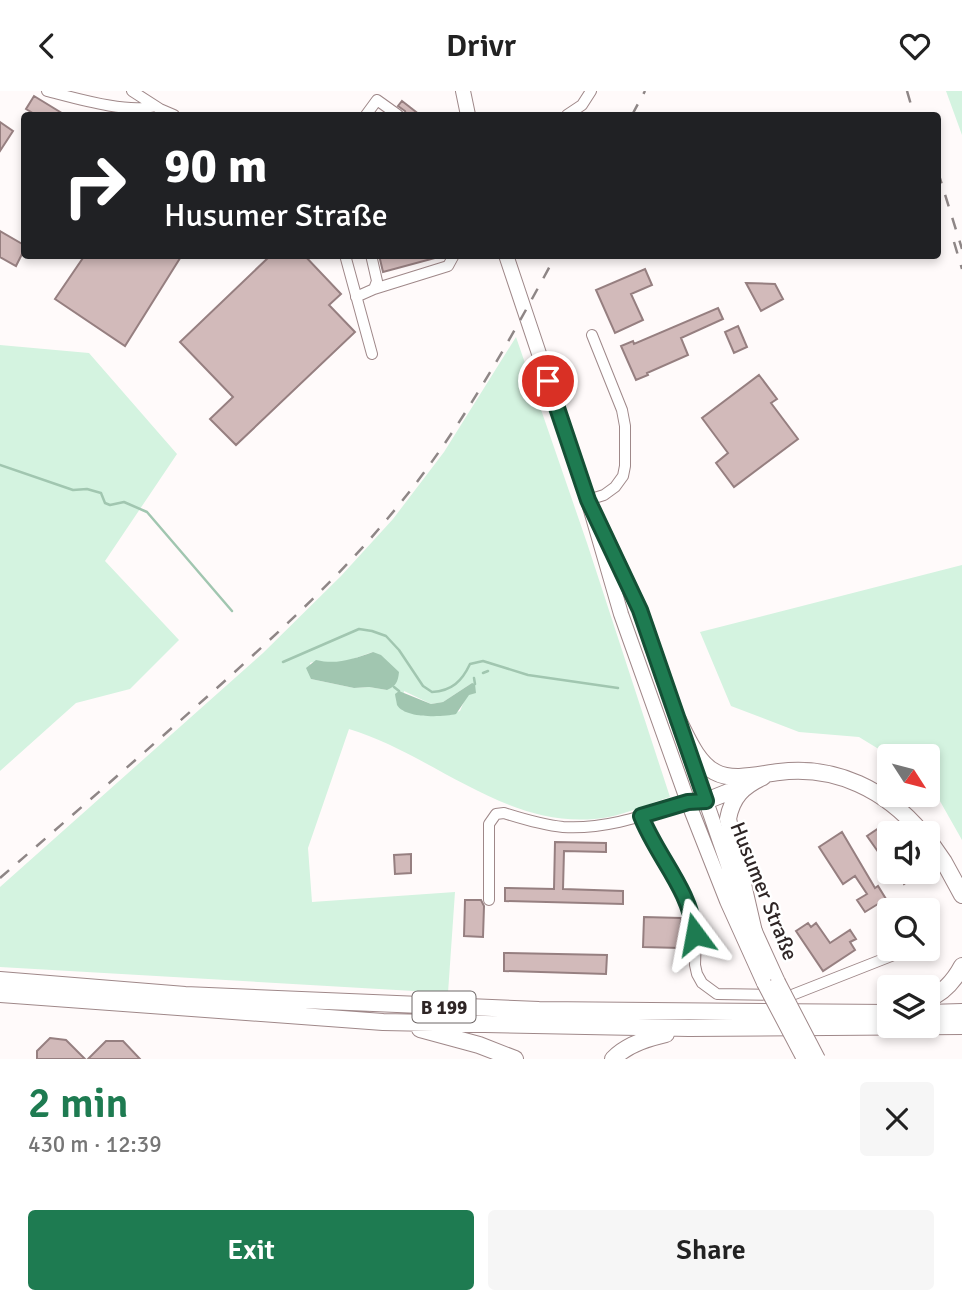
<!DOCTYPE html>
<html lang="en">
<head>
<meta charset="utf-8">
<style>
  body { margin:0; font-family:Signika,sans-serif; background:#f6f6f6; color:#222; height:100vh; display:flex; flex-direction:column; font-size:26px; white-space:nowrap }
  * { box-sizing:border-box; margin:0 }
  p { font-size:23px; color:#767676 }
  .icon { flex:none; width:38px; height:38px; fill:none; stroke:currentColor; stroke-width:2; stroke-linecap:round; stroke-linejoin:round }
  .map { position:relative; height:968px; overflow:hidden }
  .panel { display:flex; flex-direction:column; background:#fff; flex:1 }
  .panel>* { flex:none }
  .banner { position:absolute; left:21px; top:21px; width:920px; height:147px; border-radius:7px; box-shadow:0 4px 10px #0003; background:#202124; color:#fff; overflow:hidden }
  .needle { width:46px; rotate:126deg }
  .tools { position:absolute; left:877px; top:653px; display:grid; gap:14px }
  .tools a { display:grid; place-items:center; width:63px; height:63px; border-radius:7px; background:#fff; box-shadow:0 4px 10px #0003; font-size:35px }
  .pin { position:absolute; display:grid; place-items:center; width:60px; height:60px; color:#fff; margin:-30px; border:4px solid #fff; border-radius:50%; box-shadow:0 2px 7px #0007 }
  .me { position:absolute; width:77px; margin:-38px; rotate:347deg; stroke-linejoin:round; filter:drop-shadow(0 0 5px #0008) }
  .turn { display:flex; align-items:center; gap:24px; height:147px; padding:0 28px; font-size:32px }
  .turn .icon { width:91px; height:91px; stroke-width:2.5 }
  .turn b { display:block; font-size:49px; line-height:60px }
  .round { display:grid; place-items:center; flex:none; width:74px; height:74px; border-radius:7px; background:#f6f6f6 }
  .head { display:flex; align-items:center; justify-content:space-between; height:119px; padding:0 28px }
  h1 { font-size:42px; font-weight:600; line-height:52px; color:#1e7b51 }
  .cta { display:flex; gap:14px; margin-top:auto; padding:14px 28px }
  .cta a { flex:1; height:80px; border-radius:7px; background:#1e7b51; color:#fff; font-size:28px; font-weight:600; line-height:80px; text-align:center }
  .cta a+a { background:#f6f6f6; color:#222 }
  header { display:flex; justify-content:space-between; align-items:center; height:91px; padding:0 28px; background:#fff; font-size:32px; font-weight:600 }
  .map>svg:first-child { display:block }
  .green { fill:#d4f3e0; fill-rule:evenodd }
  .water { fill:#a1c6b0 }
  .lines { fill:none; stroke-linecap:round; stroke-linejoin:round }
  .stream { stroke:#a1c6b0; stroke-width:2.5 }
  .building { fill:#d2baba; stroke:#967f80; stroke-width:2 }
  .minor-casing { stroke:#9f8889; stroke-width:12 }
  .major-casing { stroke:#9f8889; stroke-width:16 }
  .highway-casing { stroke:#9f8889; stroke-width:18 }
  .minor { stroke:#fff; stroke-width:10 }
  .major { stroke:#fff; stroke-width:14 }
  .highway { stroke:#fff; stroke-width:16 }
  .rail { stroke:#8e8686; stroke-width:2.5; stroke-dasharray:12 12; stroke-linecap:butt }
  .major-bridge-casing { stroke:#9f8889; stroke-width:16; stroke-linecap:butt }
  .major-bridge { stroke:#fff; stroke-width:14 }
  .route-casing { stroke:#145035; stroke-width:18 }
  .route { stroke:#1e7b51; stroke-width:12 }
  .labels { text-anchor:middle; stroke-width:5; stroke-linejoin:round; paint-order:stroke }
  .shield { fill:#fff; stroke:#6d6666; stroke-width:2 }
  .shield-label { font-size:19px; font-weight:bold; fill:#2e2525 }
  .street-label { font-size:21px; fill:#2e2525; stroke:#fff }
</style>
</head>
<body>
<header><svg class="icon" aria-label="back" viewBox="0 0 24 24"><path d="M15 5l-7 7 7 7"/></svg>Drivr<svg class="icon" aria-label="heart" viewBox="0 0 24 24"><path d="M12 20l-8-8c-3-5 5-10 8-4 3-6 11-1 8 4z"/></svg></header>
<div class="map">
<svg width="962" height="968" viewBox="0 0 962 968">
  <rect width="100%" height="100%" fill="#fffafa"/>
  <path class="green" d="M946 0H962V44Z
    M516 246 587 452 670 706C650 712 629 722 609 726 511 744 436 664 349 638L308 757 312 811 455 801 448 902 0 876V796L263 562 341 485 393 428 444 361ZM373 561 387 599 369 596 354 597 311 588 310 572C319 569 325 573 333 572 347 571 360 565 373 561ZM472 592 460 620C436 628 426 625 402 619L404 600 431 613 443 611Z
    M0 254 89 262 177 363 105 470 179 549 130 598 76 612 0 680Z
    M962 474V749L928 689V665H890L859 646 799 641 731 615 700 541Z"/>
  <path class="water" d="M373 561 381 564 399 581C398 591 396 595 387 599L369 596 354 597 311 588 306 577 316 569C337 574 353 568 373 561Z
    M472 592 475 593 476 602 469 604 456 623C444 626 405 628 397 614 397 613 395 604 395 603L399 600 431 613 443 611Z"/>
  <g class="lines">
    <path class="stream" d="M0 374 73 399 87 398 101 402 105 412 110 414 124 411 147 421 232 520
      M283 571 359 538 372 540 386 545 399 559 423 595 432 601C452 600 462 590 470 573L483 570 528 584 618 597
      M483 582 488 580
      M474 587 475 593
      M394 596 399 600"/>
  </g>
  <path class="building" d="M34 5 65 24H36L26 18Z
    M402 10 420 24H406L405 20 398 15Z
    M0 31 13 40 0 60Z
    M0 140 24 154V159L16 175 0 166Z
    M85 164H182L125 255 55 208Z
    M271 164H304L341 203 329 214 355 241 236 354 210 328 233 306 180 251Z
    M379 164H435V167L383 181Z
    M645 178 652 194 631 203 643 229 615 242 596 199Z
    M746 192 775 193 783 208 761 220Z
    M718 217 723 228 681 247 688 264 647 282 648 284 636 289 621 255 633 250 634 253Z
    M738 235 747 256 734 262 725 241Z
    M759 284 777 308 771 312 798 348 734 396 716 372 728 362 702 327Z
    M879 737 889 752V771L884 763 881 765 867 745Z
    M842 741 875 797 878 795 886 808 865 821 857 809 867 803 855 785 843 793 819 756Z
    M555 751 606 752V761L564 760 563 798 623 800V813L505 810V797L554 798Z
    M411 763V782L395 783 394 764Z
    M896 780H922L904 793Z
    M465 809H481L484 815 483 846 464 845Z
    M644 826 681 827 680 857 643 856Z
    M808 832 811 836 816 832 830 852 850 839 856 848 850 851 855 859 823 880 796 840Z
    M504 862 607 864 606 883 504 880Z
    M50 947 66 949 85 968H37V960Z
    M106 950H123L140 968H88Z"/>
  <g class="lines">
    <g class="minor-casing">
      <path id="minor" d="M47 0C75 7 128 23 155 15
        M132 0 160 18 174 24
        M366 24 377 9 398 24
        M567 24 582 14 591 0
        M345 164 372 263
        M374 198 448 175 454 164
        M356 206 374 198 377 190 371 164
        M588 409 604 404 615 396 623 385 625 375V335L622 319 592 244
        M641 725 647 742 685 804 691 818 696 843 695 874 697 883 702 892 717 903 792 904 909 858
        M489 809V733L496 723 504 722C523 728 543 734 563 736 605 739 649 723 688 711
        M928 850 931 849"/>
    </g>
    <g class="major-casing">
      <path id="major" d="M463 0 468 24
        M506 164 588 409 621 523 688 711 727 810 764 892
        M607 448 640 519 738 803 778 891"/>
    </g>
    <g class="highway-casing">
      <path id="highway" d="M678 629C687 646 697 672 715 681 733 691 760 683 779 681 836 674 886 699 922 742
        M706 710 746 694
        M928 748 944 771 962 804
        M754 841 728 728C732 706 743 695 763 686
        M0 889 185 904 539 919 889 922
        M0 903 383 931 689 937 962 935
        M928 908C943 902 954 890 962 875
        M928 922 962 921
        M420 938 479 954 515 968
        M613 968C626 954 648 947 666 943"/>
    </g>
    <use href="#minor" class="minor"/>
    <use href="#major" class="major"/>
    <use href="#highway" class="highway"/>
    <path class="rail" d="M907 0 914 24
      M632 24 645 0
      M938 81 962 158
      M954 151 962 178
      M0 787C76 721 152 655 227 588 283 537 340 485 388 427 456 347 506 256 556 164"/>
    <g class="major-bridge-casing">
      <path id="major-bridge" d="M778 891 818 968
        M764 892 804 968"/>
    </g>
    <use href="#major-bridge" class="major-bridge"/>
  </g>
  <g class="lines">
    <g class="route-casing">
      <path id="route" d="M548 290 588 409 640 519 706 710 688 711 641 725C657 766 690 798 695 843"/>
    </g>
    <use href="#route" class="route"/>
  </g>
  <g class="labels">
    <rect class="shield" x="412.5" y="900.5" width="63" height="31" rx="5"/>
    <g class="shield-label">
      <text x="444" y="923">B 199</text>
    </g>
    <g class="street-label">
      <text transform="translate(764 800) rotate(68)" y="7">Husumer Straße</text>
    </g>
  </g>
</svg>
<div class="tools">
<a><svg class="needle" viewBox="-14 -14 28 28"><path d="M0-13l5 13h-10z" fill="#e53935"/><path d="M0 13l5-13h-10z" fill="#767676"/></svg></a>
<a><svg class="icon" aria-label="sound" viewBox="0 0 24 24"><path d="M4 9h4l5-4v14l-5-4H4zM17 9q2 3 0 6"/></svg></a>
<a><svg class="icon" aria-label="search" viewBox="0 0 24 24"><circle cx="10" cy="10" r="6"/><path d="M15 15l6 6"/></svg></a>
<a><svg class="icon" aria-label="layers" viewBox="0 0 24 24"><path d="M12 4l9 5-9 5-9-5zM3 14l9 5 9-5"/></svg></a>
</div>
<div class="pin" style="left:548px;top:290px;background:#d93025"><svg class="icon" aria-label="arrive" viewBox="0 0 24 24"><path d="M6 21V4h12l-3 4 3 4H6"/></svg></div>
<svg class="me" style="left:695px;top:843px" viewBox="-20 -20 40 40"><path d="M0-17L14 15 0 8-14 15z" fill="#1e7b51" stroke="#fff" stroke-width="4"/></svg>
<div class="banner">
<div class="turn"><svg class="icon" aria-label="right" viewBox="0 0 24 24"><path d="M7 20v-9h11M14 6l5 5-5 5"/></svg><div><b>90 m</b>Husumer Straße</div></div>
</div>
</div>
<section class="panel">
<div class="head"><div><h1>2 min</h1><p>430 m · 12:39</p></div><a class="round"><svg class="icon" aria-label="close" viewBox="0 0 24 24"><path d="M6 6l12 12M18 6L6 18"/></svg></a></div>
<div class="cta"><a>Exit</a><a>Share</a></div>
</section>
</body>
</html>
